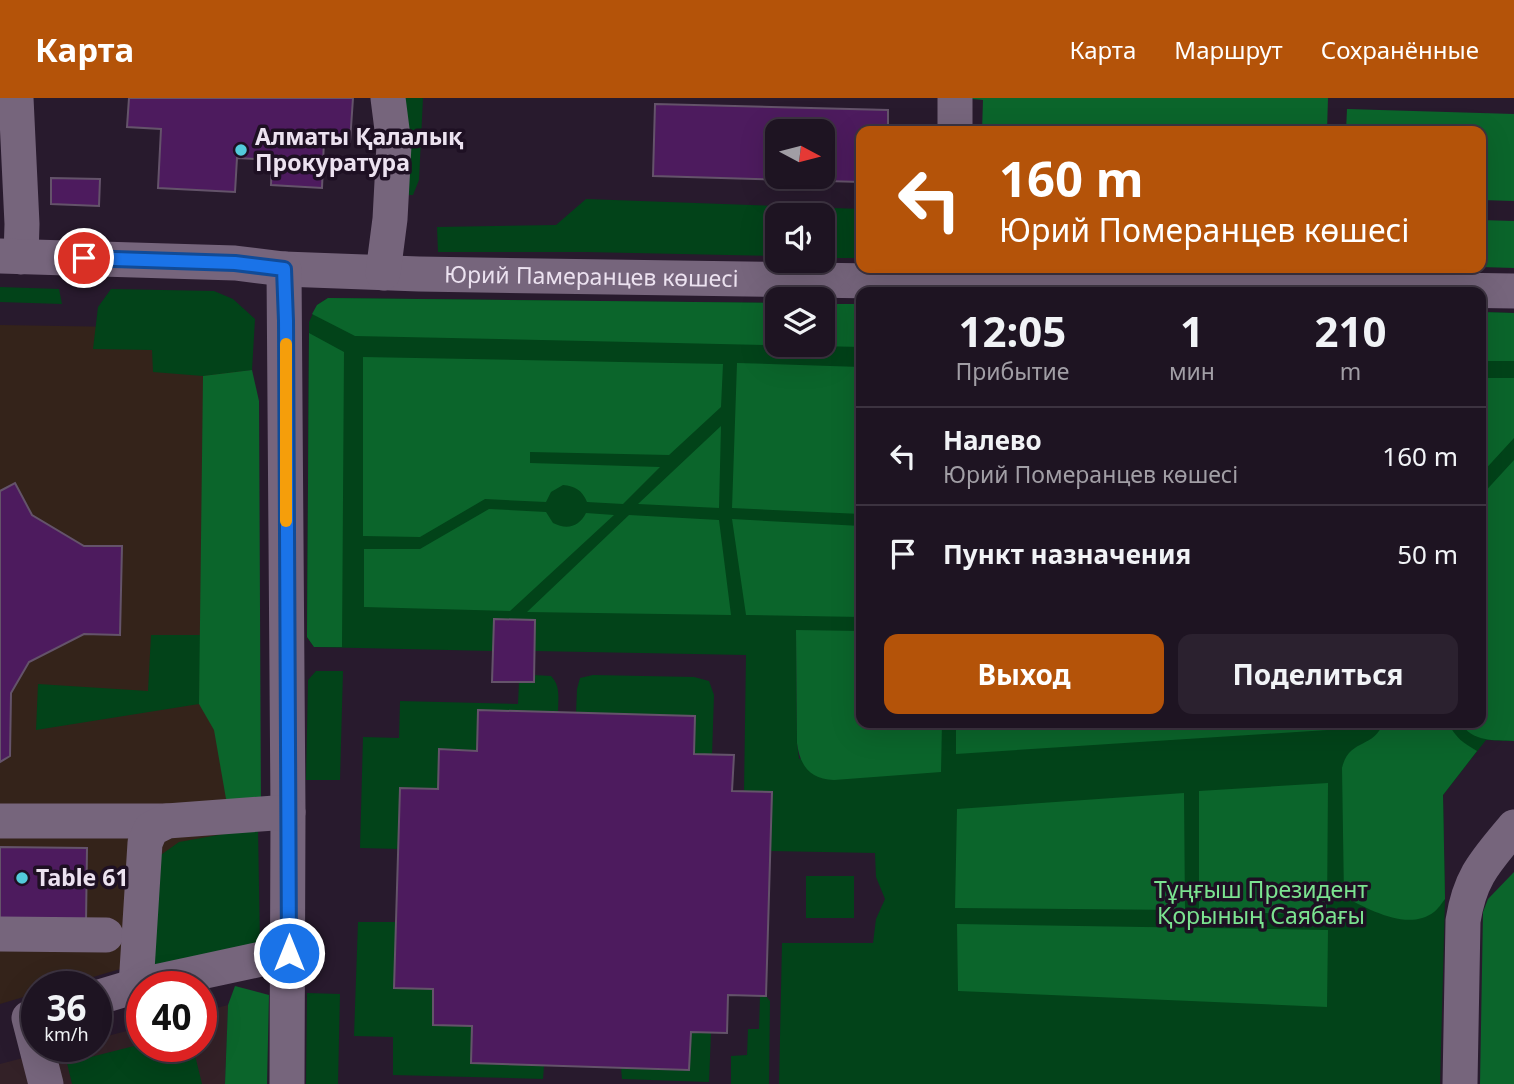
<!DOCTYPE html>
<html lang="ru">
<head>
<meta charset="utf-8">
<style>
  body { margin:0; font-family:"Noto Sans",sans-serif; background:#2b212f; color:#f1f3f6; height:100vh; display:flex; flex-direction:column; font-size:26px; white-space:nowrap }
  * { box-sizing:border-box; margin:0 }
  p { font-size:23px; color:#a19ea5 }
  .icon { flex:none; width:38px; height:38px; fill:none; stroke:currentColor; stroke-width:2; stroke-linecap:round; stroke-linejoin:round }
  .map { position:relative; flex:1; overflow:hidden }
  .details { position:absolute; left:856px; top:189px; width:630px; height:441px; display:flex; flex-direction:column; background:#1e1422; border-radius:14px; box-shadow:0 7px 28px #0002,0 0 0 2px #3c3340 }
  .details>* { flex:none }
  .banner { position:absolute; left:856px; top:28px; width:630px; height:147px; border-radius:14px; box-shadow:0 7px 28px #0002,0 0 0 2px #3c3340; background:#b45309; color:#fff; overflow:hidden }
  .needle { width:46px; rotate:97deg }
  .buttons { position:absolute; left:765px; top:21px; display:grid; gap:14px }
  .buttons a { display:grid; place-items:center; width:70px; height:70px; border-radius:14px; background:#1e1422; box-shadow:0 7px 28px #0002,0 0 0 2px #3c3340; font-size:35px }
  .speed { position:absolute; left:21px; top:873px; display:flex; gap:14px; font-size:35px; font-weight:700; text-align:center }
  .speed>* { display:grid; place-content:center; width:91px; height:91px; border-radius:50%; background:#1e1422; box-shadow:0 7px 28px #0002,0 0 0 2px #3c3340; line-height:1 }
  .speed small { font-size:18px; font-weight:400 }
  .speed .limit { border:10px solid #d22; background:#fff; color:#111 }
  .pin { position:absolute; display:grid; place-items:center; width:60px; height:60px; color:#fff; margin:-30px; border:4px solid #fff; border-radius:50%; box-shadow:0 2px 7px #0007 }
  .me { position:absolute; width:77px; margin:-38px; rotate:0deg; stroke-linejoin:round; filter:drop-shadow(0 0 5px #0008) }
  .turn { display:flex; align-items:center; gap:24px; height:147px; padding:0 28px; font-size:32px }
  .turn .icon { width:91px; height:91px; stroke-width:2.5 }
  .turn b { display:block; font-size:49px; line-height:60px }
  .eta { display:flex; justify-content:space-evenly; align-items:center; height:119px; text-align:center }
  .eta b { font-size:42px; font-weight:700; line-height:49px }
  .button { display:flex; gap:14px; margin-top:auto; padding:14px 28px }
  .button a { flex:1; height:80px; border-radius:14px; background:#b45309; color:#fff; font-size:28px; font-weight:700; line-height:80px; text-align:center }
  .button a+a { background:#2b212f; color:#f1f3f6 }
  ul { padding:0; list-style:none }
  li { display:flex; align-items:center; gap:21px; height:98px; padding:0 28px; border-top:2px solid #3c3340 }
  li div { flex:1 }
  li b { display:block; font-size:26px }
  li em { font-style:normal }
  header { display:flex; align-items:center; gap:42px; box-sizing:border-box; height:98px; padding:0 35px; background:#b45309; color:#fff }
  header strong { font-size:33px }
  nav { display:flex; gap:38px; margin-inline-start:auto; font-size:24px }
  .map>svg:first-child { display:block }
  .commercial { fill:#34231a }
  .education { fill:#332127 }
  .green { fill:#024319 }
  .forest { fill:#0b652b }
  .building { fill:#4d1b5e; stroke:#64536a; stroke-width:2; fill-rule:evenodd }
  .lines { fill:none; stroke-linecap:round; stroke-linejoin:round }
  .minor { stroke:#76657c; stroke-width:35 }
  .route-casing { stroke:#114b97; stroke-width:18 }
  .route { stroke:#1a73e8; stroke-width:12 }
  .slow { stroke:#f59e0b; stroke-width:12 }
  .poi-dot { fill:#53cbdb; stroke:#1e1023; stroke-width:2.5 }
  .labels { text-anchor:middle; stroke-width:7; stroke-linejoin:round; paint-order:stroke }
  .poi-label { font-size:23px; font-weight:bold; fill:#ece2f0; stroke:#1e1023; text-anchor:start }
  .street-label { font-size:23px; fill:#ece2f0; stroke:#1e1023 }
  .park-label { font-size:23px; fill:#7be390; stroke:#1e1023 }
</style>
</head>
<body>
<header>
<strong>Карта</strong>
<nav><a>Карта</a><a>Маршрут</a><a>Сохранённые</a></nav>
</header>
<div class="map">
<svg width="1514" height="986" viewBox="0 0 1514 986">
  <rect width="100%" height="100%" fill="#281a2d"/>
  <path class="commercial" d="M0 227 240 231 246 834 59 889H37V895L0 906Z"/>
  <path class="education" d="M228 907 225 986H0V966L65 949 96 948V941L142 929V948H201V914Z"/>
  <path class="green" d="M403 0H423L419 82 413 97H398Z
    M586 101 861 111V160H823L822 117H777V158L585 154H438L437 129 556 127Z
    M0 189 59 191 62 206 0 204Z
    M111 191 214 193 233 201 255 221 252 272 203 278 153 274 152 252 93 251 98 209Z
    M328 200 777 205V247H822L823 206H861V539L796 538 797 645 799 661 895 625H1480L1481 214 1514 215V643L1486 642 1443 697 1445 801 1440 986H779L782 845H873L876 821 885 801 876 779 875 755 770 753 772 695 744 694 746 557 534 553V522L494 521 493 553 314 549 307 539 309 224 317 207Z
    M151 537H201L199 606 36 632 38 586 148 593Z
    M316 573H343L340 682H306L308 582Z
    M534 577 551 578C561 588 558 601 558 615L478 612 477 653 439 652 438 691 400 690 399 751 360 750 363 639 399 640 400 603 518 606 519 584H533Z
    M593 577 694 579 709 583 714 597 712 657 694 656 576 615 577 591 580 580Z
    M258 730 260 847 149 873 158 759 179 744Z
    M806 778H854V820H806Z
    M358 824H396L433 891V927L472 928 471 965 544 968 543 981 393 977V939L354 938Z
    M307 895 340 896 338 986H306Z
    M760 898H766L770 903 769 986H731V958L747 957 748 931H759Z
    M691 934 711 935 709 984 622 981 621 970 689 972Z
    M142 946V948L193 949 202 986H72L67 965Z"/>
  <path class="forest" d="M962 0H1328L1327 33H982L983 2Z
    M1347 11 1514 16V103L1481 102 1480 33H1346Z
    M1481 122 1514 123V170L1481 169Z
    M328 200 777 205V247H822L823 206H861V249L355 238 312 216 317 207Z
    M1481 214 1514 215V263H1481Z
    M309 235 344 254 342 549H314L307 539Z
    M363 259 723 266 721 309 669 357 530 354V365L660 369 623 406 587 404C582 392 575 388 563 387L551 394 546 404 485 401 420 439 363 438Z
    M737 265 861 269V416L732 410Z
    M252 272 259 303 261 716 229 718 214 632 199 606 203 278Z
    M1481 280H1514V340L1481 376Z
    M721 328 719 410 638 406Z
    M1514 362V643C1494 642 1472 644 1461 625H1480L1481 398Z
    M489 411 546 414 553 425C567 432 579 429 586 415L614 417 510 513 364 509V451H420Z
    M629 417 719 422 731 517 527 514Z
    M732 421 861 428V519L746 517Z
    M796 532 861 533V625H942L941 674 834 682C810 681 800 668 797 645Z
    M956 625H1366L1358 630 956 656Z
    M1383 625H1448C1456 640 1463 645 1477 653L1443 697 1445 801C1442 805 1438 811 1434 814 1408 834 1369 811 1344 799L1342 670C1349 640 1374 651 1383 625Z
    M1328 685 1327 817 1199 813V693Z
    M1184 695 1185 812 955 810 957 711Z
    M1514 774V986H1480L1483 814 1488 801Z
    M957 826 1328 832 1327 909 958 893Z
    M235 888 269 897 267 986H225L228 907Z"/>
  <path class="building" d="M129 0H353L350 44 324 42 322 90 271 87 272 62 237 60 235 94 158 90 161 31 127 29Z
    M655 6 888 12V33H861V84L653 78ZM777 33H822V79H777Z
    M51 80 100 81 99 108 51 106Z
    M15 385 32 417 84 448H122L120 537 84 536 29 564 11 595 10 658 0 664V393Z
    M494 521 535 522 534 584H492Z
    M478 612 695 618 694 656 734 657 732 693 772 694 766 898 728 897 727 935 691 934 689 972 471 965 472 928 433 927V891L394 890 400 690 438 691 439 651 477 653Z
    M0 749 87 750 86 825 0 824Z"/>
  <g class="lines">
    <g class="minor">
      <path d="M16 0 22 126 21 159"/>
      <path d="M955 33V0"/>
      <path id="s1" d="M0 158 235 165 284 171 419 176 1514 193"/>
      <path d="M284 171 288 714 287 986"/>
      <path d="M383 175 390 121 394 47 388 0"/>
      <path d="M0 723H167"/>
      <path d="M0 836 106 837"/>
      <path d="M136 888 145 745 151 731 167 723 288 714"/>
      <path d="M96 900 136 888 289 855"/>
      <path d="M29 920 46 986"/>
      <path d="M1460 986 1463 823C1470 778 1486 763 1514 729"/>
    </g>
  </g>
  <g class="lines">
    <g class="route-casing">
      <path id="route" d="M84 160 235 165 284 171 286 223 289 855"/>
    </g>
    <use href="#route" class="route"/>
    <path class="slow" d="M286 246V423"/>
  </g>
  <g class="poi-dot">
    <circle cx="241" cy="52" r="7"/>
    <circle cx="22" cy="780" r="7"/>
  </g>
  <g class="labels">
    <g class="poi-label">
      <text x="255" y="47">Алматы Қалалық<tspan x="255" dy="26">Прокуратура</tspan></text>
      <text x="36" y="788">Table 61</text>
    </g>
    <g class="street-label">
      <text dy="8" stroke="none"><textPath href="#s1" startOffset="592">Юрий Памеранцев көшесі</textPath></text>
    </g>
    <g class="park-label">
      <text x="1261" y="800">Тұңғыш Президент<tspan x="1261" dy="26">Қорының Саябағы</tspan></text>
    </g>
  </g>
</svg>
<div class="buttons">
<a><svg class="needle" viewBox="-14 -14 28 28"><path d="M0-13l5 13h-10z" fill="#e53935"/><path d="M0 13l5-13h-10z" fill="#a19ea5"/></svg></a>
<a><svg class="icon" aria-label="sound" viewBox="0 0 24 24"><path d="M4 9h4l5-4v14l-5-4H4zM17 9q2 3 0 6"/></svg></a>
<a><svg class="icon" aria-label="layers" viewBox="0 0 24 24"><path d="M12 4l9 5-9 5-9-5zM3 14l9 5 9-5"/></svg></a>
</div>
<div class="speed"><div>36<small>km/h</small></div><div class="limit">40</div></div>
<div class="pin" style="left:84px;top:160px;background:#d93025"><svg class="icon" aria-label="arrive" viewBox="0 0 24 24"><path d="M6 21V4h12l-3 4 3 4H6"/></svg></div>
<svg class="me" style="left:289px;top:855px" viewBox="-20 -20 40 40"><circle r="17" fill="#1a73e8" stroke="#fff" stroke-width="3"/><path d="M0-11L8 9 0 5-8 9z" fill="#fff"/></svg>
<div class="banner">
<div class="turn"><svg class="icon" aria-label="left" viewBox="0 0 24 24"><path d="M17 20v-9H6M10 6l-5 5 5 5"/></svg><div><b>160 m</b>Юрий Померанцев көшесі</div></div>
</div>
<section class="details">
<div class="eta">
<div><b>12:05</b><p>Прибытие</p></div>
<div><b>1</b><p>мин</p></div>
<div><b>210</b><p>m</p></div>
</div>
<ul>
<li><svg class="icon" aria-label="left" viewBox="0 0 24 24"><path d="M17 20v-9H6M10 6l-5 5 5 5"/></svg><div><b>Налево</b><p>Юрий Померанцев көшесі</p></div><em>160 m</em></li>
<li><svg class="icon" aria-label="arrive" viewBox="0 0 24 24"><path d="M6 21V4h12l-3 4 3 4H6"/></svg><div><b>Пункт назначения</b></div><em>50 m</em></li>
</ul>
<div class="button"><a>Выход</a><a>Поделиться</a></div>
</section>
</div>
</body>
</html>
